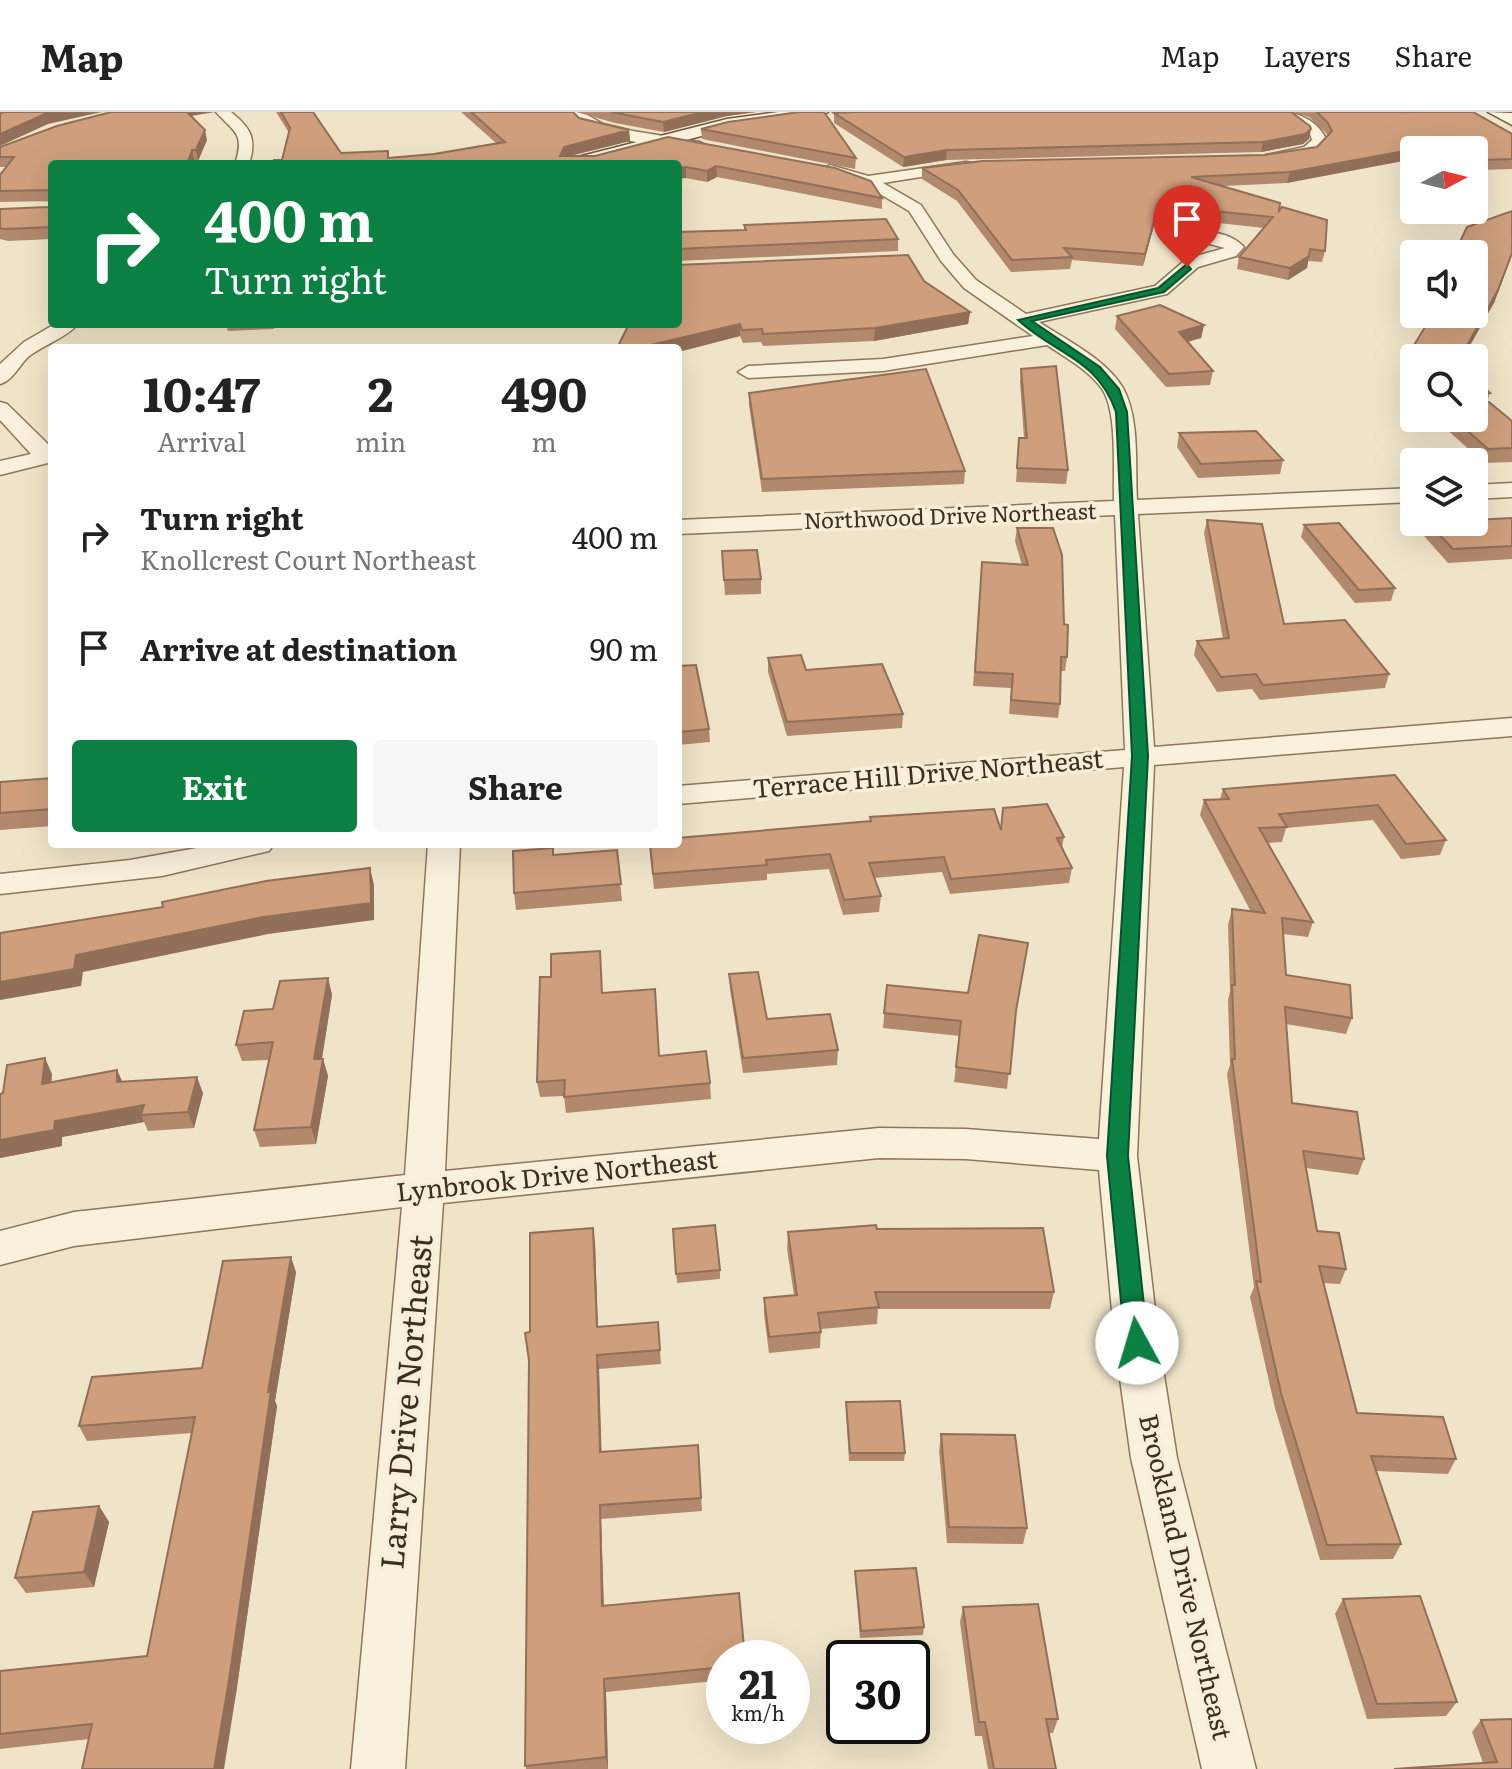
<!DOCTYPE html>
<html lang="en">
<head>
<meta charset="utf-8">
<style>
  body { margin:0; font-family:Literata,serif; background:#f6f6f6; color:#222; height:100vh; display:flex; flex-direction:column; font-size:30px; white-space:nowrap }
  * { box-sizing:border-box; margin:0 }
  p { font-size:26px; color:#767676 }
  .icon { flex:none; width:44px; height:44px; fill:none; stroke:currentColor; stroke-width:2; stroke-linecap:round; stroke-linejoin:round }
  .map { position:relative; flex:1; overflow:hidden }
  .drawer { position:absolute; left:48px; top:232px; width:634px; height:504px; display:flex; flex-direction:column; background:#fff; border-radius:8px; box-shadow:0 8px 32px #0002 }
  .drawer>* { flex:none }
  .hud { position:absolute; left:48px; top:48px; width:634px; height:168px; border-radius:8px; box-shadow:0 8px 32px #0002; background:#0b8043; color:#fff; overflow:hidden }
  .needle { width:52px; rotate:83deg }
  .buttons { position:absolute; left:1400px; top:24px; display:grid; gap:16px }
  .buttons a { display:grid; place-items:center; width:88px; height:88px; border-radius:8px; background:#fff; box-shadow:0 8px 32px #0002; font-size:40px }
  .speed { position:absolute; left:706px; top:1528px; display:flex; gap:16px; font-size:40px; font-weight:700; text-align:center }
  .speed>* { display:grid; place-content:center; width:104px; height:104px; border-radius:50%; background:#fff; box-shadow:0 8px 32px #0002; line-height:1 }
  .speed small { font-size:20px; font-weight:400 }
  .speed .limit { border:4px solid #111; border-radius:12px; background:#fff; color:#111 }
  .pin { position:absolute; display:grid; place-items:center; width:68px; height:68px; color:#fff; margin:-82px -34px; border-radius:50% 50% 50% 0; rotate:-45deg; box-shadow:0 0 8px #0007 }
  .pin .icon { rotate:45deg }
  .me { position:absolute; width:88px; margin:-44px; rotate:354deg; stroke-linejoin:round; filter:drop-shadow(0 0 6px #0008) }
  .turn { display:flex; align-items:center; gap:28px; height:168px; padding:0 24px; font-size:36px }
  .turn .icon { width:104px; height:104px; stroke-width:2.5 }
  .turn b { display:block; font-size:56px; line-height:68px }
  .eta { display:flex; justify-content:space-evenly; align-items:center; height:136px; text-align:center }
  .eta b { font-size:48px; font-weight:700; line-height:56px }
  .button { display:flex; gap:16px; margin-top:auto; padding:16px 24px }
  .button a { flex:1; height:92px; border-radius:8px; background:#0b8043; color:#fff; font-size:32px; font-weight:700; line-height:92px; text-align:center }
  .button a+a { background:#f6f6f6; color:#222 }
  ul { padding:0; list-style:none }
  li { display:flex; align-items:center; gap:24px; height:112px; padding:0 24px }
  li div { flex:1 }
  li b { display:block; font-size:30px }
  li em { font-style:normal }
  header { display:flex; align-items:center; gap:48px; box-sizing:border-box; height:112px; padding:0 40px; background:#fff; border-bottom:2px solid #e0e0e0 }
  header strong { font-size:38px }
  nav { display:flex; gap:44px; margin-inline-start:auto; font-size:28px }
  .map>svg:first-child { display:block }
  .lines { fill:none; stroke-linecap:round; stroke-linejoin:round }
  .street-casing { stroke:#8d765c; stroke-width:3 }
  .secondary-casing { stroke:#6f573f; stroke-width:3 }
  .street { fill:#faf1dc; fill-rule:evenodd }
  .secondary { fill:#faf1dc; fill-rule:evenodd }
  .wall { fill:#b2896c }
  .shaded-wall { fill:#916f58 }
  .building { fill:#cf9f7d; stroke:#916f58; stroke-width:2 }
  .route { fill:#0b8043; stroke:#07532c; stroke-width:2 }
  .labels { text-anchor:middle; stroke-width:7; stroke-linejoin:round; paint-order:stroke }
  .far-street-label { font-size:22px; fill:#3d2e20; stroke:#f7eed8 }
  .street-label { font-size:26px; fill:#3d2e20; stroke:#f7eed8 }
  .near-street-label { font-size:32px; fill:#3d2e20; stroke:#f7eed8 }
</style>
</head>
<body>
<header>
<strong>Map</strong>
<nav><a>Map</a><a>Layers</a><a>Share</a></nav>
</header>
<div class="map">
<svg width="1512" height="1657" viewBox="0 0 1512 1657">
  <rect width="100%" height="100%" fill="#f0e4c8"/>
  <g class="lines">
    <g class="street-casing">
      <path id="street" d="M216 0H231C251 16 257 27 249 52H235C245 21 235 21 216 0Z
        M566 0H582L603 12 633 19 700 30 707 34 700 38C659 32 597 32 566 0Z
        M1280 0C1300 0 1319 10 1327 29L1314 42 1266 49V43L1304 35 1312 28 1310 22Z
        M966 50 971 51V57L883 71 921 93 953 142 976 168 1026 202 1155 174 1183 150 1173 133C1190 114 1227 117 1244 135L1236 144 1198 155 1167 182 1039 210C1066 228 1106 247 1123 276 1140 307 1135 354 1137 388L1414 376V390L1138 402 1154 635 1512 606V624L1154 653 1137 1044 1159 1231 1177 1346 1256 1657H1202L1131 1346 1115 1231 1099 1058 966 1047 879 1046 443 1091 405 1657H351L402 1095 74 1134 0 1153V1119L74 1100 405 1063 428 732H460L445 1059 879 1016 966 1017 1099 1027 1124 655 678 692V674L1125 638 1115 403 678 422V408L1114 389C1113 360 1118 300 1102 277 1089 258 1066 246 1047 233L883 259 748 266 738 260 748 254 883 247 1033 224 964 176 941 149 909 99 863 72 822 58 830 53 868 64ZM1202 130 1225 136 1196 144 1190 135Z
        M55 212H78C66 226 43 233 28 245 19 254 12 269 0 272V252L24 230Z
        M0 290 7 292 52 336V350L0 363V349L31 342 0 308Z
        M1512 371V385L1474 387V373Z
        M219 732H274L269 739 162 764 0 782V762L130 748Z"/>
    </g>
    <g class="secondary-casing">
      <path id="secondary" d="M778 0H828L819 5 728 17 595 52H563L566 48 727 7Z
        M1488 0 1512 1V13Z"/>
    </g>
    <use href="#street" class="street"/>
    <use href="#secondary" class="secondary"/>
  </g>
  <path class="wall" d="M111 0H214L191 4 207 28 198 49 52 52V127L8 129 0 127V97L49 95 52 92V89L0 90V63L6 55H0V35Z
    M276 0H313L341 41 389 46 434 42 496 31 461 0H572L579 6 629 18 630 29 570 44H595L668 25 882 86V97L717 65 707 70 686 66 282 48 289 21Z
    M576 0H756L727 4 664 20 615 11Z
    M1292 0H1473L1512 22V57L1479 58 1474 55V38H1414L1287 71 1223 74 1279 99 1325 139 1322 150 1308 149 1307 156 1288 168 1237 157 1239 145 1264 116 1182 107 1154 113 1143 154 1072 148 1070 157 1011 160 957 89 922 67V56L1264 43 1317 35 1328 24 1326 21 1309 5Z
    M834 1 1311 17 1309 27 1303 32 1261 40 946 48 903 55 834 11Z
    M701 17 856 46 855 57 702 27Z
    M1512 99V143L1494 191 1414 246V266L1405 256 1408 243Z
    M744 113 898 127V139L678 149V120L744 118Z
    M924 169 970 200 968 212 874 229 763 234 761 230 743 231 740 224 678 240V236L629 212Z
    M1117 204 1204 213 1201 226 1187 230 1213 259 1210 273 1166 275 1115 217Z
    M226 212H275L274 217 228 219Z
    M1021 257 1068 358 1066 372 1016 370 1019 326H1024L1020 270Z
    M1474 265 1490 281 1487 290 1512 309V350L1484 351 1434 306H1474Z
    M749 281 965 359 964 372 762 380 749 293Z
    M1179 321 1283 348 1280 362 1198 366 1177 335Z
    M1512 406V447L1448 451 1424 424 1428 411Z
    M1207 408 1284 512 1389 562 1385 576 1260 588 1252 577 1217 580 1194 543 1197 529 1223 527 1204 421Z
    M1304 413 1395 476 1391 489 1355 491 1301 425Z
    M1017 416 1064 512 1067 545 1065 559H1061L1060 592 1058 606 1009 602 1011 576 973 574 981 464 1022 453 1015 429Z
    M722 439 761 467V482L725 483Z
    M768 546 806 558 903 602 902 616 787 624 768 560Z
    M678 554 709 617 710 630 678 633Z
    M1395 663 1446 728 1440 743 1401 747 1373 708 1286 716 1282 730 1268 731 1313 810 1308 825 1283 822 1286 863 1352 906 1346 922 1286 912 1292 991 1364 1047 1358 1063 1306 1056 1317 1119 1346 1157 1340 1172 1323 1171 1357 1301 1456 1347 1448 1362 1376 1359 1401 1432 1393 1447 1320 1448 1275 1296 1250 1185 1254 1175 1227 962 1230 953 1228 888 1230 879 1228 813 1232 797 1251 800 1200 703 1204 688 1220 687 1223 677Z
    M52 666V714L0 718V670Z
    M1003 696 1064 725 1062 735 1072 756 1069 771 950 782 942 760 874 766 881 784 879 800 843 803 829 757 767 762V768L654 777 649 732 870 710V705L1001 716Z
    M617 738 622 789 516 798 514 781 554 743Z
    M600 839 602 881 659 944 710 971 711 987 566 1001 564 984 540 985 537 970 551 865Z
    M729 862 767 907 838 938 837 953 743 961 730 877Z
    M328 866 332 883 322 947H323L328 964 316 1032 260 1035 254 1018 269 948 242 949 236 933 273 897Z
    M887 873 1015 902 1007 977 954 970 960 924 883 916Z
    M117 958 122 969 203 981 194 1016 148 1019 144 1010 62 1025V1034L0 1046 52 962 51 970Z
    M673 1117 720 1158V1167L677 1171Z
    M877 1117 1054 1180 1050 1197H878L877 1212 821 1217 820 1236 769 1241 764 1202V1186L794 1183 787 1137 788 1120Z
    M595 1130 598 1215 658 1210 661 1252 599 1257 601 1340 698 1333 702 1399 601 1407 604 1494 724 1546V1568L606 1580 608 1657H526L530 1220Z
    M296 1160 275 1289 277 1294 236 1582 89 1627 0 1637V1559L147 1544 192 1321 87 1329 79 1314 202 1256Z
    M846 1290 905 1341 904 1349H849L846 1298Z
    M941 1323 1027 1416 1023 1432 947 1431 939 1339Z
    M99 1394 109 1410 94 1475 26 1481 15 1466Z
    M855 1459 924 1515 923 1523 860 1526 855 1466Z
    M1343 1487 1457 1590 1446 1604 1367 1607 1335 1502Z
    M963 1495 1058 1607 1053 1621H1048L1056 1657H988L982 1624H975L960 1510Z
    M1481 1608 1512 1657H1393L1483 1651 1472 1620Z"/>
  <path class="shaded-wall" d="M55 0H102L48 12 0 34V22L45 2Z
    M183 0H214L184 5Z
    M703 0H756L727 4 664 20 663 10Z
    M1311 17 1309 27 1303 32 1261 40 1263 30Z
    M205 18 207 28 198 49 196 38Z
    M629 18 630 29 565 45 560 44 564 35Z
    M1453 30 1451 38H1414V47L1287 71 1290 60Z
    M192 38 194 49 193 52H187Z
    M947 38 946 48 903 55 904 45Z
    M716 54 717 65 707 70V59Z
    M686 55V66L678 67V56Z
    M1184 96 1182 107 1154 113 1143 154 1145 142 1156 102Z
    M1512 141 1494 191 1463 246H1460Z
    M1309 144 1307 156 1288 168 1290 156Z
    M970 200 968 212 874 229 875 216Z
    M740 212V224L678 240V236H638Z
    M1204 213 1201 226 1176 233 1179 220Z
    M370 756 374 773V808L268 822 83 860 81 874 0 888V870L76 843Z
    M328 866 332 883 319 964 314 947Z
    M45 946 52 962 50 988 42 972Z
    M323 947 328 964 316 1032 311 1015Z
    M117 958 124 974 117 970Z
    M197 965 203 981 194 1016 188 1000Z
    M144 993 141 1003 144 1010 62 1025V1034L0 1046V1028L55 1009Z
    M593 1116 595 1130 598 1229 597 1215Z
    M291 1145 296 1160 275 1289 277 1294 236 1582 224 1657H214L268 1280Z
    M597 1243 599 1257 602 1354 600 1340Z
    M600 1393 601 1407 604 1507 602 1494Z
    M99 1394 109 1410 94 1475 84 1460Z
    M604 1567 606 1580 608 1657 606 1645Z"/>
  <path class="building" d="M5 0H55L45 2 0 22V1Z
    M111 0H187L205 18 196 38H192L187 52H52V115L4 117 0 116V97L49 95 52 92 51 78 0 79V63L14 45H0V35L57 14Z
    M281 0H313L341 41 388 39V46L434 42 505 30 471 0H573L579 6 629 18 564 35 560 44H595L668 25 835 56 871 69 882 86 716 54 707 59 686 55 678 56V52H274V48H282L290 16Z
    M611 0H703L663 10Z
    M799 0H824L856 46 701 17 728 10Z
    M854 0H1291L1310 14 1311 17 1305 22 1263 30 947 38 904 45 834 1Z
    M1317 0H1473L1512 22V47L1482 48 1474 43V38H1466L1453 30 1290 60 1191 65 1280 91 1279 99 1282 95 1327 108 1325 139 1310 137 1309 144 1290 156 1239 145 1273 105 1184 96 1156 102 1145 142 1064 136 1072 145 1012 148 958 78 922 56 983 49 1264 43 1317 35 1332 19 1328 11Z
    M1512 99V141L1498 178 1460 246H1414V249L1408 243 1433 202H1474V142H1454L1467 115Z
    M886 107 898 127 678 137V120L746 118 744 113Z
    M908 143 924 169 970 200 875 216 763 222 762 217 742 218 740 212 638 236H617L629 212H678V153Z
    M1160 193 1204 213 1179 220 1213 259 1169 262 1117 204Z
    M1056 254 1068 358 1017 356 1019 326H1027L1021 257Z
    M926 257 965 359 762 367 749 281Z
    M1474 265 1490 281H1474Z
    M1474 290H1489L1512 309V336L1488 337 1453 306H1474Z
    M1256 319 1283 348 1201 352 1179 321Z
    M1512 406V434L1453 437 1428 411 1474 410V408Z
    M1207 408 1262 412 1284 512 1345 508 1389 562 1263 573 1256 562 1221 565 1197 529 1229 526Z
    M1339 411 1395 476 1359 478 1304 413Z
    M1017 416H1053L1062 443 1064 512 1068 513 1067 545H1061L1060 592 1011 588 1013 562 975 560 982 450 1028 453Z
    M757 438 761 467 724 468 722 439Z
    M801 543 806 558 882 552 903 602 787 610 768 546Z
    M696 553 709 617 678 620V554Z
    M1395 663 1446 728 1406 732 1378 693 1279 702 1287 715 1259 716 1313 810 1282 806 1286 863 1350 873 1352 906 1285 895 1292 991 1357 1000 1364 1047 1303 1039 1317 1119 1339 1121 1346 1157 1319 1154 1357 1301 1443 1305 1456 1347 1371 1344 1401 1432 1327 1433 1281 1281 1256 1169 1261 1170 1232 947H1235L1232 873H1235L1232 797 1265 801 1204 688 1229 687 1223 677Z
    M52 666V697L0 701V670Z
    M1047 692 1064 725 1057 726 1072 756 951 767 944 745 869 751 881 784 844 788 830 742 766 748 767 753 653 762 650 732H678V726L871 709 870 705 994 697 1001 718 1003 696Z
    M553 736V743L617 738 621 772 514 781 513 739Z
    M370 756 371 791 263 805 76 843 74 857 0 870V821L163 795 162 790 266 769Z
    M979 823 1028 831 1016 899 1010 962 956 955 961 909 884 901 887 873 968 881Z
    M600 839 602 881 655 877 659 944 706 939 710 971 564 985 565 968 537 970 540 865H551V842Z
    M758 860 767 907 830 902 838 938 743 946 729 862Z
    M328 866 314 947H323L311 1015 254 1018 273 930 236 933 244 899 273 897 280 869Z
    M45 946 42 972 117 958V970L197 965 188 1000 141 1003 144 993 55 1009 54 1018 0 1028V982L3 981 7 953Z
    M715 1113 720 1158 676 1162 673 1117Z
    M876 1113 877 1117 1043 1116 1054 1180H875L879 1195 818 1201 821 1220 769 1225 764 1186 797 1183 788 1120Z
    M593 1116 597 1215 658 1210 660 1238 597 1243 600 1340 698 1333 701 1386 600 1393 602 1494 739 1481 745 1546H724V1555L604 1567 606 1645 525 1654 529 1248 525 1221 530 1220V1121Z
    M291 1145 268 1280 271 1279 229 1568 214 1657H82L92 1612 0 1622V1559L147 1544 195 1305 79 1314 92 1265 202 1256 223 1149Z
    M900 1289 905 1341H850L846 1290Z
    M941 1322 1015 1323 1027 1416 949 1415Z
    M99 1394 84 1460 15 1466 33 1400Z
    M916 1456 924 1515 861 1519 855 1459Z
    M1420 1484 1457 1590 1377 1592 1343 1487Z
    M1038 1492 1058 1607H1046L1056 1657H994L985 1610H979L963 1495Z
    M1512 1607V1657H1394L1497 1650 1481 1608Z"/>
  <path class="route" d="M1187 152 1191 157 1164 180 1032 209 1100 255 1119 277 1127 300 1148 644 1128 1044 1148 1231 1145 1238 1137 1241 1128 1238 1125 1231 1107 1044 1132 644 1116 300C1097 246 1056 243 1018 208L1158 176Z"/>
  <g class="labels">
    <g class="far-street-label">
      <text transform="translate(950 404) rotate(-2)" y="8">Northwood Drive Northeast</text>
    </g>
    <g class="street-label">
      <text transform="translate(928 662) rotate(-5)" y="9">Terrace Hill Drive Northeast</text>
      <text transform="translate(557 1064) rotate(-6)" y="9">Lynbrook Drive Northeast</text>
      <text transform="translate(1185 1465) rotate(77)" y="9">Brookland Drive Northeast</text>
    </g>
    <g class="near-street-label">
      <text transform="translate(407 1290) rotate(-85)" y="11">Larry Drive Northeast</text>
    </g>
  </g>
</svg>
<div class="buttons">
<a><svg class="needle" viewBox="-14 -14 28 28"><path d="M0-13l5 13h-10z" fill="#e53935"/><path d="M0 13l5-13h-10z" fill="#767676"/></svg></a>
<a><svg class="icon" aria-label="sound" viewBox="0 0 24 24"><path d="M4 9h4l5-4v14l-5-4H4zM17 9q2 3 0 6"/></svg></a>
<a><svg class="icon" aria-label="search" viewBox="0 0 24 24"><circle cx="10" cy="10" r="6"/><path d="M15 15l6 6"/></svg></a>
<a><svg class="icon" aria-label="layers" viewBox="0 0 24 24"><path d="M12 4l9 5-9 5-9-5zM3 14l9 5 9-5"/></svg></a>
</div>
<div class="speed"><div>21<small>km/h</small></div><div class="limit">30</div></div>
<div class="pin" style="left:1187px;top:155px;background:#d93025"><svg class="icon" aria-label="arrive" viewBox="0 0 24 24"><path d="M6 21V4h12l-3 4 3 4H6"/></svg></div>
<svg class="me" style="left:1137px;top:1231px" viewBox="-20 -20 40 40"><circle r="19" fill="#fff"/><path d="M0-13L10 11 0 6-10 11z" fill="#0b8043"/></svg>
<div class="hud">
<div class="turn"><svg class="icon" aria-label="right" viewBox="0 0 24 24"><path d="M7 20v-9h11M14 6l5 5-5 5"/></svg><div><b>400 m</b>Turn right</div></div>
</div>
<section class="drawer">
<div class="eta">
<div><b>10:47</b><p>Arrival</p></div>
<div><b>2</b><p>min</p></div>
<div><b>490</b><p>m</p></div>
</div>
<ul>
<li><svg class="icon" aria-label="right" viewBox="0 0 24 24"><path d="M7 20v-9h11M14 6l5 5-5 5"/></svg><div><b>Turn right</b><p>Knollcrest Court Northeast</p></div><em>400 m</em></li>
<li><svg class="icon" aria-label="arrive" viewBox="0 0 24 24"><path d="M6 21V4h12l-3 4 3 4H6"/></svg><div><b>Arrive at destination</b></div><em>90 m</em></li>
</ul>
<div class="button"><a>Exit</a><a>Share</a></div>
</section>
</div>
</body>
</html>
